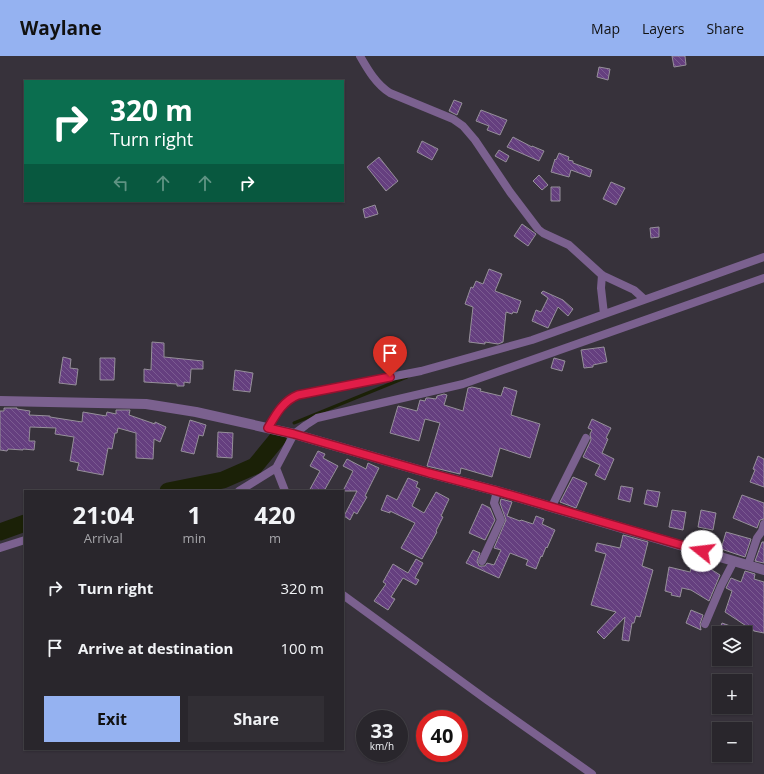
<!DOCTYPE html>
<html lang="en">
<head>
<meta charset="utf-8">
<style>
  body { margin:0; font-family:"Open Sans",sans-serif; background:#312e34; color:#f1f3f6; height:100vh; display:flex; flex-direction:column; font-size:15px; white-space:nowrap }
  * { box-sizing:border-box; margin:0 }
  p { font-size:13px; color:#a5a5a9 }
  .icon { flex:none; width:22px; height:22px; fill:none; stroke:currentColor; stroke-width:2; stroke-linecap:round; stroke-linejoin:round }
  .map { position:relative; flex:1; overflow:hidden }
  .sheet { position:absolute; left:24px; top:434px; width:320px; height:260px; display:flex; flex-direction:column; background:#29262c; border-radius:0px; box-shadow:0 1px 3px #0004,0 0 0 1px #454348 }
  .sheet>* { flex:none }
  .guide { position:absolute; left:24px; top:24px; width:320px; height:122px; border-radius:0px; box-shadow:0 1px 3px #0004,0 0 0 1px #454348; background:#0b6e4f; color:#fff; overflow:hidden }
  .buttons { position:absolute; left:712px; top:570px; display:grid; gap:8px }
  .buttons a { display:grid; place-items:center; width:40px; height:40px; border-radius:0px; background:#29262c; box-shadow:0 1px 3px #0004,0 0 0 1px #454348; font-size:20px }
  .speed { position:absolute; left:356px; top:654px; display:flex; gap:8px; font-size:20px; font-weight:700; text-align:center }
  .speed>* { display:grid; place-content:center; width:52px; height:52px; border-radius:50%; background:#29262c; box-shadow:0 1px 3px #0004,0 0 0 1px #454348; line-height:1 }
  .speed small { font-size:10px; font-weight:400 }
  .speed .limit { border:6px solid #d22; background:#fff; color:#111 }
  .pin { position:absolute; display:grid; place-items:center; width:34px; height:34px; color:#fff; margin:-41px -17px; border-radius:50% 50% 50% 0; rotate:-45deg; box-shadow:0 0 4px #0007 }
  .pin .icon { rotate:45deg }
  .me { position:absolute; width:44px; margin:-22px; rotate:286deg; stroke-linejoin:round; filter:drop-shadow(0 0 3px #0008) }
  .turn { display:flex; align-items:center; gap:14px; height:84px; padding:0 20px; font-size:18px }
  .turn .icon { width:52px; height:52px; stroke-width:2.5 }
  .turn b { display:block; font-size:28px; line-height:34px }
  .lanes { display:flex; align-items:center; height:38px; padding:0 20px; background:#0003; justify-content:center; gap:20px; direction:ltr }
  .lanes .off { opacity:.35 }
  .eta { display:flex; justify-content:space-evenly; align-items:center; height:68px; text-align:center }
  .eta b { font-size:24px; font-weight:700; line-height:28px }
  .cta { display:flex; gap:8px; margin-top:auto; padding:8px 20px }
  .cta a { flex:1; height:46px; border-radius:0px; background:#95b2f1; color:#111; font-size:16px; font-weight:700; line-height:46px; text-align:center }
  .cta a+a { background:#312e34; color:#f1f3f6 }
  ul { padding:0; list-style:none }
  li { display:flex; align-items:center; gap:12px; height:60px; padding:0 20px }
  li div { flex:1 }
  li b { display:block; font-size:15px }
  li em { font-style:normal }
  header { display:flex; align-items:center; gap:24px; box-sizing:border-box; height:56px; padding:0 20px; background:#95b2f1; color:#111 }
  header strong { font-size:19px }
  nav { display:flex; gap:22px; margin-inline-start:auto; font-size:14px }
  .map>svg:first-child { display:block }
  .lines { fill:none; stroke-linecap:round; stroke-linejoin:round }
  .stream { stroke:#1b2107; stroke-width:3 }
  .river { stroke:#1b2107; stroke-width:17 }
  .building { fill:url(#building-back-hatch); stroke:#96909a }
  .minor { stroke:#7b618f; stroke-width:8 }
  .tertiary { stroke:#7b618f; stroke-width:10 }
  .route-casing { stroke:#92132f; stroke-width:10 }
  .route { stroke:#e11d48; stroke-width:7 }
</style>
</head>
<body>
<header>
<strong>Waylane</strong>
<nav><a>Map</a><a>Layers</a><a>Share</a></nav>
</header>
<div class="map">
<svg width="764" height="718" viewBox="0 0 764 718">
  <defs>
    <pattern id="building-back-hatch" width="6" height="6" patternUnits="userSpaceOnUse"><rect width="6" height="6" fill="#653f7f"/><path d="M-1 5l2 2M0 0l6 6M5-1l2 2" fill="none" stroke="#7b5b91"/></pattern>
  </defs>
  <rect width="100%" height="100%" fill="#37323b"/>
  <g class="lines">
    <path class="stream" d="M294 367 407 321"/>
    <path class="river" d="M168 435 223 424 255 410 278 382
      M0 476 25 467"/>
  </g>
  <path class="building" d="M672 0H685L686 9 674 11Z
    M599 11 610 13 608 24 597 21Z
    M454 44 462 47 457 59 449 55Z
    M481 54 507 64 500 79 487 74 489 70 476 65Z
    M513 81 532 91V90L544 95 539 105 507 91Z
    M422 85 438 93 432 104 417 96Z
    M499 94 509 100 506 106 495 100Z
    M559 97 569 101 568 104 573 105V107L592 114 590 121 571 114 569 121 551 116 555 103 556 104Z
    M379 101 398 125 386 135 367 111Z
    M539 119 548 129 542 134 533 125Z
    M611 126 625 132 616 149 603 143Z
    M551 131H560V145H551Z
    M375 149 378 158 365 162 363 153Z
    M522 168 536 178 528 190 514 180Z
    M659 171V181L651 182 650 172Z
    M489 213 502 218 495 235 521 245 517 257 513 256 512 258 506 256 503 286 498 288 485 286V288L469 286 473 251 465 248 471 231 473 232 476 225 483 228Z
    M543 235 563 244 573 253 568 260 558 251 548 272 532 265 536 254 541 256 548 242 541 237Z
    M152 286 164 287V301L203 305V313H191L190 327 184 326V330H177V328L144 326V313L151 314Z
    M604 291 607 306 593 309V311L584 312 581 294Z
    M63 301 71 303 70 312 78 313 76 329 59 327Z
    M100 302H115L114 324H100Z
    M554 302 565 305 562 315 551 312Z
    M235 314 253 317 250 336 233 334Z
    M472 331 481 333 480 335 501 340 504 331 517 335 511 359 540 368 530 402 500 392 492 421 461 412 460 418 427 410 440 367 425 363 419 385 390 377 398 350 417 355 420 344 425 345 426 342H429L436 343 437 340 444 338 447 339 444 349 463 355 468 332Z
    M4 352H17V353L30 355 29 359 50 360V361L82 366 83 356 106 360 107 356 116 358V354H130L129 359 155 368V366L166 371 160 386 154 383 153 403 136 402V377L118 372 117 377H115L112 393 108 392 103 419 77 414 79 407 70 405 74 381 55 378 56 372 30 371 29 385H35L34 394 23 393V394L8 393 7 395 0 394V355H4Z
    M592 363 611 372 606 382 608 383 602 397 614 403 605 424 595 419 600 409 583 401 591 384 590 378 592 374 588 372Z
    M190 364 206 369 203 380 199 379 194 398 181 395Z
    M218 376 233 377 232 402 217 401Z
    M318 395 325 398 323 402 338 410 324 435H309L320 415 310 410Z
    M758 400 764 403V431L750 426 755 414 753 413Z
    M347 403 366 413 368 407 379 412 365 440 367 441 357 458 354 456 350 464 344 460 357 435H343L353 415 343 410Z
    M573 421 587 427 576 452 560 446Z
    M408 422 418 426 416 431 420 433 412 450 424 457 436 436 449 443 441 460 443 461 436 475 437 476 422 503 401 492 415 467 390 455V457L381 454 387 439 397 444Z
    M621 430 633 432 630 446 618 443Z
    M647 434 660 436 657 451 644 448Z
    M742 439 764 447V463L760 464 757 472 733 462Z
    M501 443 512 446 507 460 520 465 521 464 533 468 536 460 544 463 542 468 555 474 547 492 546 491 542 501 541 500 536 513 526 509 528 504 510 497 499 522 466 507 473 494 480 497 477 505 479 510H485L487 507 494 509 501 494 494 492 506 464 500 447Z
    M482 448 490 452 495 464 485 484 469 477Z
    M672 454 686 456 683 474 669 471Z
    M701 454 716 457 713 474 698 471Z
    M726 476 751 483 745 501 721 493Z
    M623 479 648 486 642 510 653 514 640 561 636 560 634 567H632L629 585 622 584 625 561 604 583 597 576 616 556 591 549 606 498 595 495 597 487 620 492Z
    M762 486H764V507L755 505Z
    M416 503 423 507 415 522 419 524 416 529 403 522 391 541 395 543 388 554 374 545 386 528 383 526 393 508 408 517Z
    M692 509 706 512V510L720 519 709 545 691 534 682 532 680 541 671 539 672 537 665 535 669 511 690 516Z
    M745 515 755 518 754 523 764 526V577L754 575 725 556 732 535 726 532 731 522 741 526Z
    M691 554 703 559 700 568 701 574 686 567Z
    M722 567 733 571 731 577H718Z"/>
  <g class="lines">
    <path class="minor" d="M360 0C368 14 376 28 390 37L453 63 463 70 475 84 510 136 538 173 543 177 569 189 602 219 634 234 644 243
      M602 219 601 232 604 258
      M268 372C276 358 283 345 298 339L421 315 532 284 764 201
      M276 412 285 435
      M239 435 276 412 294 378 306 369 317 362 463 328 764 222
      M552 450 586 382
      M0 492 25 484
      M482 505 501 464 494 447 497 435
      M748 509 757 482 762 475 764 468
      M343 539 487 644 592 718
      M705 568 721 530 734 505"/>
    <path class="tertiary" d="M0 345 146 348 196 356 294 378 429 417 497 435 764 514"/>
  </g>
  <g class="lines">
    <g class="route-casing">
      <path id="route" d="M390 321 298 339C283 345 276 358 268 372L294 378 429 417 497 435 702 495"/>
    </g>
    <use href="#route" class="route"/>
  </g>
</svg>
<div class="buttons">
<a><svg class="icon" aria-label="layers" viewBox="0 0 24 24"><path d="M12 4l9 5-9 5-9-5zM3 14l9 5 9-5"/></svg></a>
<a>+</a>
<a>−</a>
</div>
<div class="speed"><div>33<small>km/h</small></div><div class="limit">40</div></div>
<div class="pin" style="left:390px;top:321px;background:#d93025"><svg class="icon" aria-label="arrive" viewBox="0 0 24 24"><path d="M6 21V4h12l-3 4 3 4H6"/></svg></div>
<svg class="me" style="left:702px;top:495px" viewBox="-20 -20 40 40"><circle r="19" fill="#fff"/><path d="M0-13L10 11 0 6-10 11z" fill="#e11d48"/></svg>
<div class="guide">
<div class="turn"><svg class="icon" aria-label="right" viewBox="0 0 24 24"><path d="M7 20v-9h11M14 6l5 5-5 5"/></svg><div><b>320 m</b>Turn right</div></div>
<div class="lanes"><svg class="icon off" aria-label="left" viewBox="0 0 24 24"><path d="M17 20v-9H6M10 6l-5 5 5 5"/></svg><svg class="icon off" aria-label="ahead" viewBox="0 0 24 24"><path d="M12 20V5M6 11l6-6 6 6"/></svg><svg class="icon off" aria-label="ahead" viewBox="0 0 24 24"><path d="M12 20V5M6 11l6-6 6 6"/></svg><svg class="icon" aria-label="right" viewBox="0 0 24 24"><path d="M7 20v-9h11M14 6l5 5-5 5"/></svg></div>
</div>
<section class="sheet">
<div class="eta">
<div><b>21:04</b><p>Arrival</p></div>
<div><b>1</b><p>min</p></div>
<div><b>420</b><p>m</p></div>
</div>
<ul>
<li><svg class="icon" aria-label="right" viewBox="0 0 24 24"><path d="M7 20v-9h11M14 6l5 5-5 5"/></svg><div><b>Turn right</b></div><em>320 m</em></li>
<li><svg class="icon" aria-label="arrive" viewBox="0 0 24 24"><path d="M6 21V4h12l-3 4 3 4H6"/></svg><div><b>Arrive at destination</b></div><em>100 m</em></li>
</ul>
<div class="cta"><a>Exit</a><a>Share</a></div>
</section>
</div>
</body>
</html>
